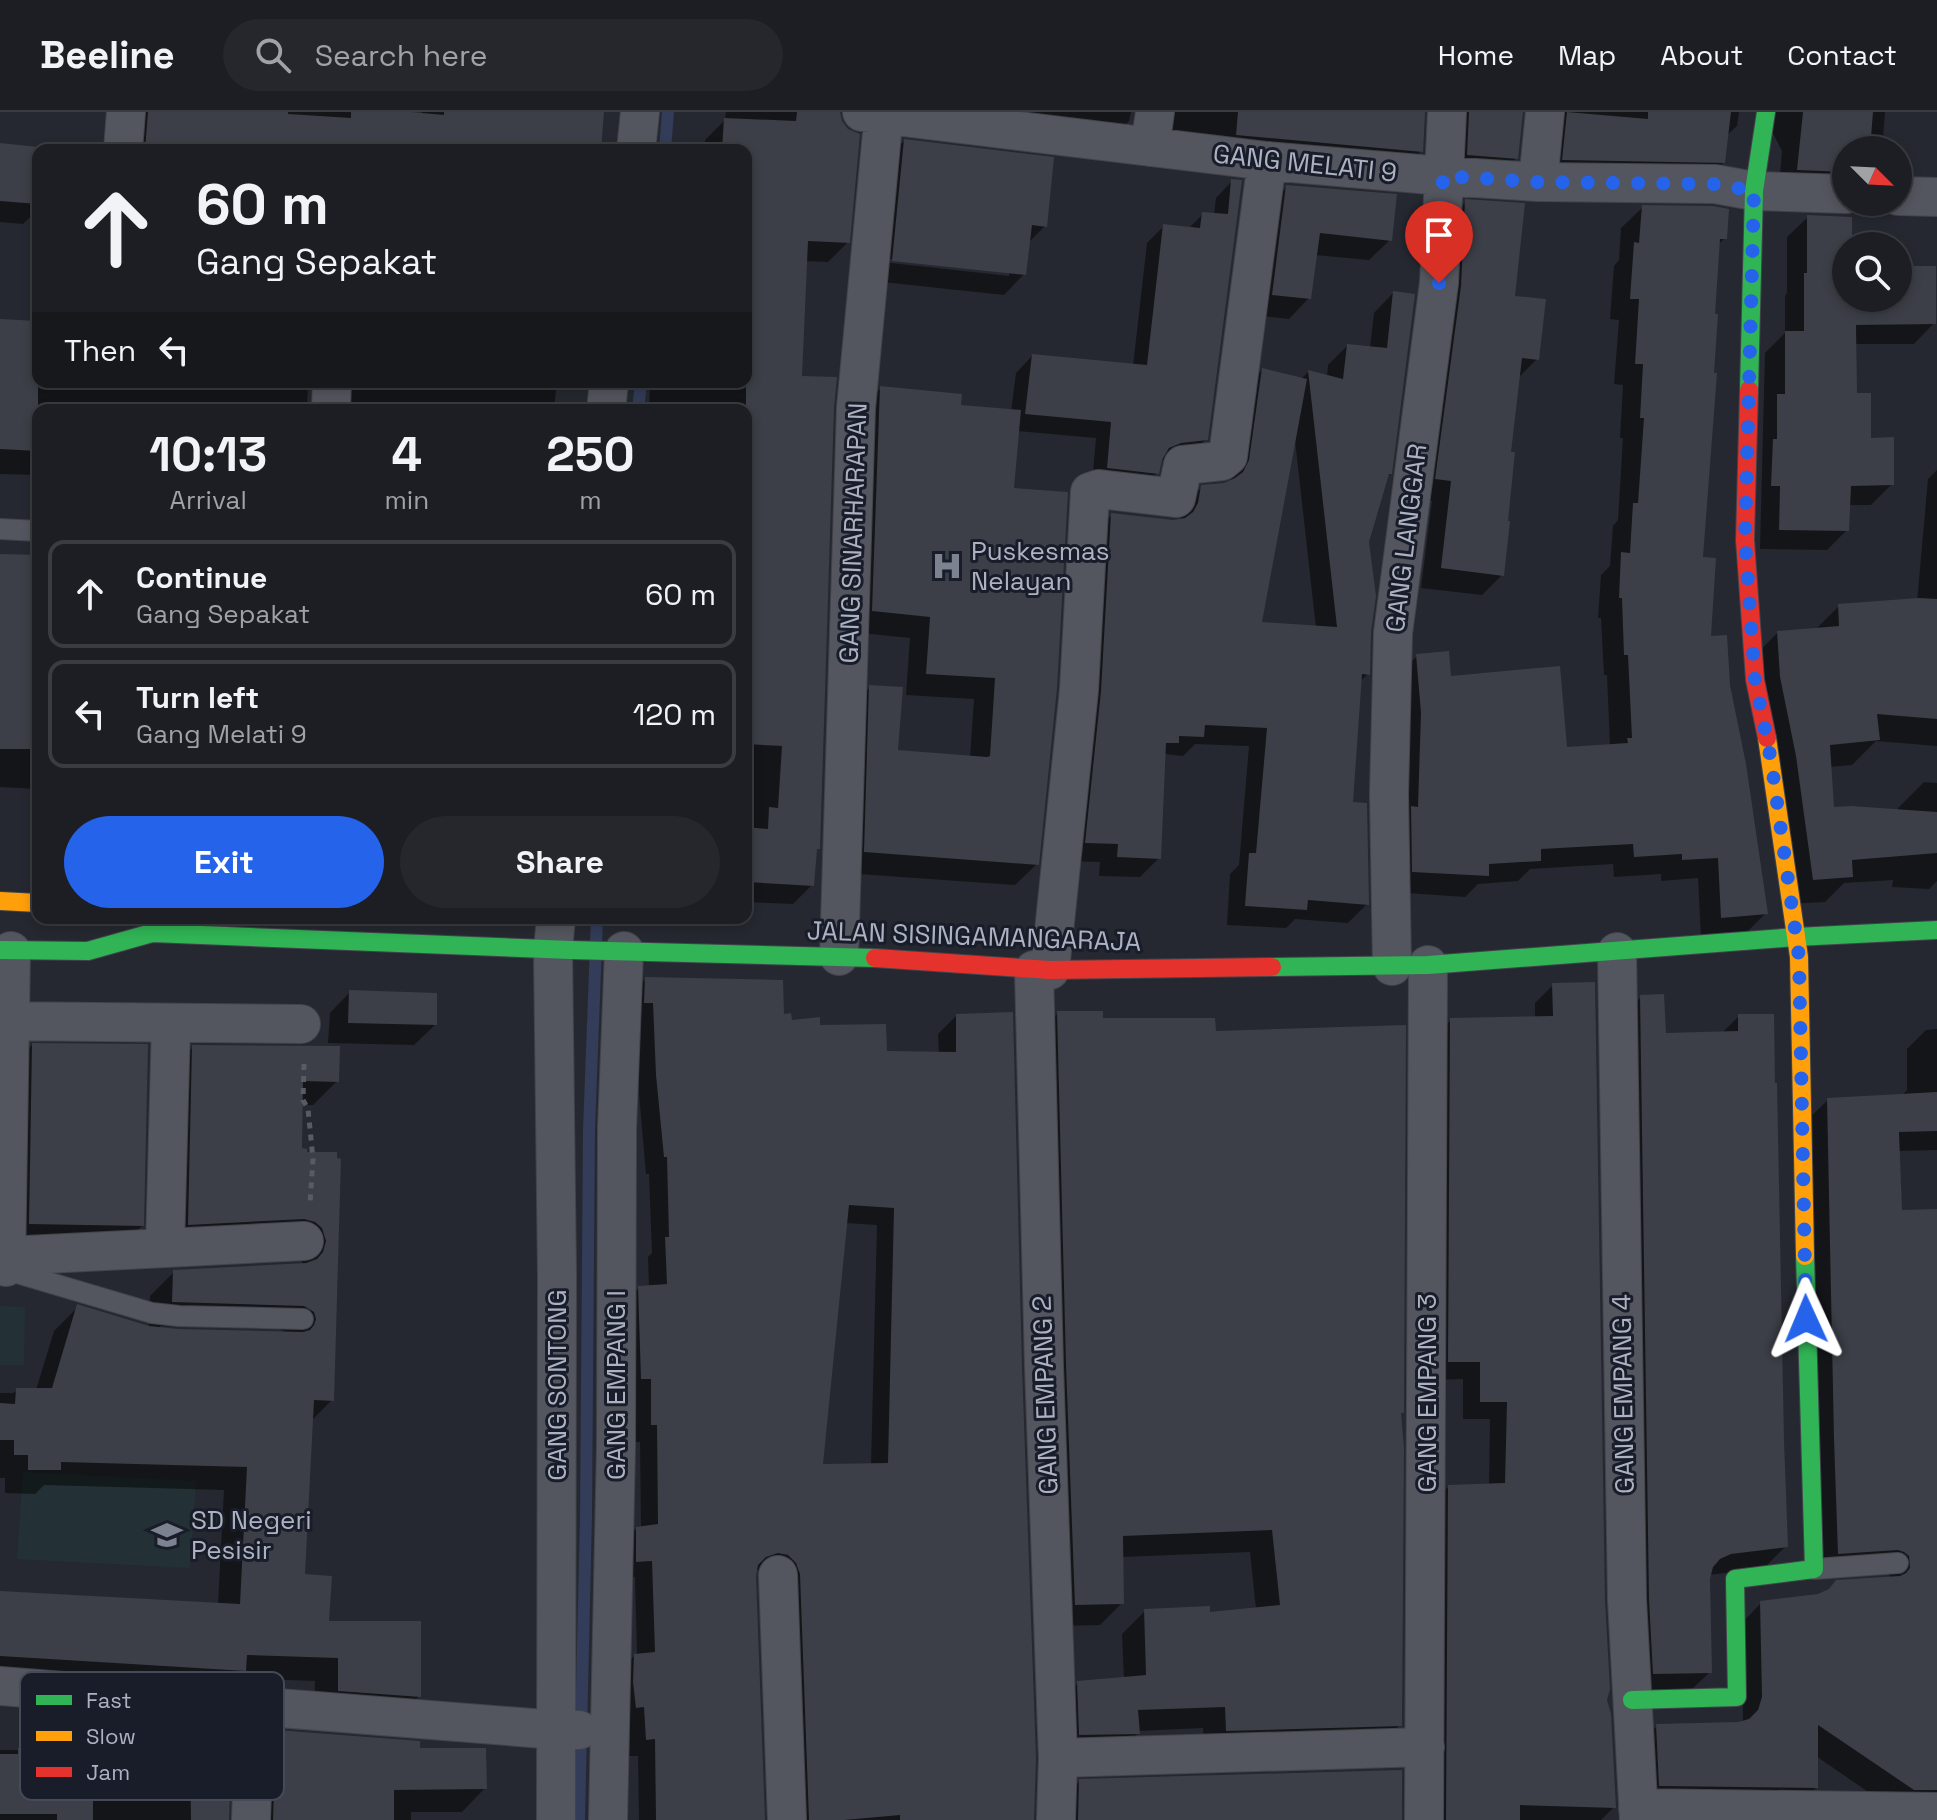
<!DOCTYPE html>
<html lang="en">
<head>
<meta charset="utf-8">
<style>
  body { margin:0; font-family:"Space Grotesk",sans-serif; background:#25272c; color:#f1f3f6; height:100vh; display:flex; flex-direction:column; font-size:30px; white-space:nowrap }
  * { box-sizing:border-box; margin:0 }
  p { font-size:26px; color:#a0a2a6 }
  .icon { flex:none; width:44px; height:44px; fill:none; stroke:currentColor; stroke-width:2; stroke-linecap:round; stroke-linejoin:round }
  .map { position:relative; flex:1; overflow:hidden }
  .sheet { position:absolute; left:32px; top:292px; width:720px; height:520px; display:flex; flex-direction:column; background:#1c1e24; border-radius:16px; box-shadow:0 4px 12px #0003,0 0 0 2px #3a3c41 }
  .sheet>* { flex:none }
  .banner { position:absolute; left:32px; top:32px; width:720px; height:244px; border-radius:16px; box-shadow:0 4px 12px #0003,0 0 0 2px #3a3c41; background:#1c1e24; color:#f1f3f6; overflow:hidden }
  .needle { width:52px; rotate:114deg }
  .tools { position:absolute; left:1832px; top:24px; display:grid; gap:16px }
  .tools a { display:grid; place-items:center; width:80px; height:80px; border-radius:50%; background:#1c1e24; box-shadow:0 4px 12px #0003,0 0 0 2px #3a3c41; font-size:40px }
  .pin { position:absolute; display:grid; place-items:center; width:68px; height:68px; color:#fff; margin:-82px -34px; border-radius:50% 50% 50% 0; rotate:-45deg; box-shadow:0 0 8px #0007 }
  .pin .icon { rotate:45deg }
  .me { position:absolute; width:88px; margin:-44px; rotate:359deg; stroke-linejoin:round; filter:drop-shadow(0 0 6px #0008) }
  .turn { display:flex; align-items:center; gap:28px; height:168px; padding:0 32px; font-size:36px }
  .turn .icon { width:104px; height:104px; stroke-width:2.5 }
  .turn b { display:block; font-size:56px; line-height:68px }
  .then { display:flex; align-items:center; height:76px; padding:0 32px; background:#0003; gap:16px; font-size:30px }
  .eta { display:flex; justify-content:space-evenly; align-items:center; height:136px; text-align:center }
  .eta b { font-size:48px; font-weight:700; line-height:56px }
  .button { display:flex; gap:16px; margin-top:auto; padding:16px 32px }
  .button a { flex:1; height:92px; border-radius:48px; background:#2563eb; color:#fff; font-size:32px; font-weight:700; line-height:92px; text-align:center }
  .button a+a { background:#25272c; color:#f1f3f6 }
  ul { padding:0; list-style:none }
  li { display:flex; align-items:center; gap:24px; height:108px; margin:0 16px 12px; padding:0 16px; border:4px solid #3a3c41; border-radius:16px }
  li div { flex:1 }
  li b { display:block; font-size:30px }
  li em { font-style:normal }
  header { display:flex; align-items:center; gap:48px; box-sizing:border-box; height:112px; padding:0 40px; background:#1c1e24; border-bottom:2px solid #3a3c41 }
  header strong { font-size:38px }
  nav { display:flex; gap:44px; margin-inline-start:auto; font-size:28px }
  .search { width:560px; height:72px; background:#25272c; display:flex; align-items:center; gap:20px; box-sizing:border-box; padding:0 28px; border-radius:44px; color:#a0a2a6; font-size:30px }
  .map>svg:first-child { display:block }
  .green { fill:#233136 }
  .shadow { fill:#0007; fill-rule:evenodd }
  .lines { fill:none; stroke-linecap:round; stroke-linejoin:round }
  .stream { stroke:#333c58; stroke-width:12 }
  .building { fill:#3c3f47; fill-rule:evenodd }
  .lane-casing { stroke:#41434a; stroke-width:22 }
  .street-casing { stroke:#41434a; stroke-width:40 }
  .fast-casing { stroke:#41434a; stroke-width:20 }
  .slow-casing { stroke:#41434a; stroke-width:20 }
  .jam-casing { stroke:#41434a; stroke-width:20 }
  .path { stroke:#575b63; stroke-width:5; stroke-dasharray:6 6; stroke-linecap:butt }
  .lane { stroke:#54565f; stroke-width:20 }
  .street { stroke:#54565f; stroke-width:38 }
  .fast { stroke:#30b455; stroke-width:18 }
  .slow { stroke:#ff9f0a; stroke-width:18 }
  .jam { stroke:#e5322d; stroke-width:18 }
  .route { stroke:#2563eb; stroke-width:14; stroke-dasharray:0 25.2 }
  .labels { text-anchor:middle; stroke-width:6; stroke-linejoin:round; paint-order:stroke }
  .street-label { font-size:26px; fill:#adb2c3; stroke:#191d2a }
  .poi-label { font-size:26px; fill:#adb2c3; stroke:#191d2a; text-anchor:start }
  .key { fill:#191d2a; stroke:#454a58; stroke-width:2 }
  .key-label { font-size:22px; fill:#adb2c3 }
</style>
</head>
<body>
<header>
<strong>Beeline</strong>
<div class="search"><svg class="icon" aria-label="search" viewBox="0 0 24 24"><circle cx="10" cy="10" r="6"/><path d="M15 15l6 6"/></svg>Search here</div>
<nav><a>Home</a><a>Map</a><a>About</a><a>Contact</a></nav>
</header>
<div class="map">
<svg width="1937" height="1708" viewBox="0 0 1937 1708">
  <rect width="100%" height="100%" fill="#252830"/>
  <path class="green" d="M0 1194 25 1195 24 1253H0Z
    M23 1360 196 1369 190 1456 17 1447Z"/>
  <path class="shadow" d="M120 0H386L422 3V0H602L599 38H123Z
    M726 0H839L848 130 828 150 805 149 800 266 818 736 814 740 812 773 793 792 746 790V298H649L650 274 654 270H746V38H704L705 28 725 8Z
    M874 0H1131L1129 9 1110 29Z
    M1145 0H1423L1421 39 1402 59 1157 26Z
    M1437 0H1521L1516 46 1497 65 1448 62Z
    M1535 0H1739L1737 14 1726 24 1723 51 1704 70 1544 67Z
    M1762 0H1885L1882 38H1846V90H1863L1856 97 1779 77 1782 39Z
    M904 29 1045 114 1028 131 1024 162 1004 183 873 169 884 50ZM882 146 1009 160V164L882 150Z
    M0 33 48 38H38V97L23 112 0 110Z
    M1232 69 1206 327 1189 344 1160 348 1157 361 1140 377 1092 372 1096 326 1017 319 1011 377 1037 752 1015 773 844 761 849 596 870 575 896 640 970 646 974 587 906 583 910 526 851 520 859 297 881 276 959 294 1011 300 1016 261 1032 244 1133 254 1147 131 1164 114 1188 117 1203 102 1214 103 1216 86Z
    M1287 75 1390 128 1369 148 1315 143 1309 186 1289 207 1252 203 1266 95Z
    M1466 90 1513 186 1537 247 1518 266 1509 342 1502 463 1482 483 1421 476 1432 389 1416 387 1446 110Z
    M1643 95 1725 126 1717 134 1701 447 1709 526 1728 573 1766 801 1744 823 1701 826 1698 766 1661 769V762L1614 765 1613 752 1530 757 1518 769 1478 772 1465 785 1392 780 1396 565 1417 544 1449 566 1565 637 1610 634 1607 563H1604L1601 506H1598L1601 463 1610 454 1613 414 1618 408 1623 326H1620L1623 273 1614 272 1619 208 1610 207 1614 154 1619 148 1621 116Z
    M1808 105 1850 134H1846V186H1898V156L1934 211 1914 232H1854L1855 283 1869 328 1892 372 1871 393H1848L1847 418 1827 438 1760 437 1765 241 1785 221V184L1787 181V125Z
    M1393 181 1390 362 1386 365 1367 430 1368 562 1359 570 1351 692 1367 792 1348 811 1295 807 1286 816 1227 813 1230 762 1239 753 1249 634 1195 632 1183 644 1165 642 1159 746 1140 765 1099 764 1100 750 1067 749 1093 422 1112 403 1180 409 1183 394 1202 375 1225 373 1231 369 1244 277 1262 258 1301 267 1308 260 1327 265 1328 253 1347 234 1370 236 1374 201ZM1295 328 1316 516 1260 512Z
    M0 209 38 211V270H186L267 274V270H564L556 278 554 298H330L320 276 308 272 307 298H38V363L0 362Z
    M1937 358V634L1876 629 1852 653 1829 655 1832 697 1898 699V696L1924 670 1937 671V769L1929 777 1892 775 1893 768 1844 771 1825 790 1788 792 1752 547 1777 521 1816 517 1839 494 1913 535 1928 367Z
    M0 444 38 445 37 677 0 675Z
    M646 867 782 904 790 911 818 915 885 941 939 942 938 922 956 904 1032 1708H791L769 1460 757 1458 755 1459 763 1708H639L638 1644H629L627 1612 616 1562 634 1544 637 1543 635 1465 619 1467V1434L637 1416H641L640 1330H634L621 1194 639 1176 649 1175 648 1145 652 1141 649 1062H646L639 982 636 908 628 885ZM845 1111 877 1113 871 1353 821 1354Z
    M1553 873 1614 1695 1601 1708H1429L1430 1393 1448 1375 1489 1374 1490 1307H1463V1267L1431 1268 1433 926 1451 908 1535 906V891Z
    M350 880 435 913 414 933 328 931 330 901Z
    M1641 885 1664 923 1722 921 1739 904 1786 1434 1764 1456 1709 1463 1710 1560 1687 1582 1632 1584 1618 907Z
    M1058 901 1214 921 1402 1300 1399 1303 1400 1613 1378 1635 1204 1640 1203 1616 1138 1619V1621L1116 1643 1058 1645 1056 1594 1078 1571 1124 1567 1122 1522 1145 1499 1208 1502 1256 1497 1250 1440 1121 1445 1122 1491 1100 1513 1053 1514 1036 924Z
    M1937 917V1038L1898 1039 1900 1100 1937 1099V1708L1893 1697 1816 1644V1676L1796 1695 1640 1693 1637 1634 1657 1614 1742 1611 1743 1606 1742 1511 1761 1491 1818 1484 1892 1466 1884 1459 1819 1461 1808 1007 1828 988 1901 984 1907 978V937L1926 918Z
    M32 933 142 1114 121 1134 9 1131 12 954Z
    M193 935 337 969 313 993H301L300 1038 305 1041 335 1042 332 1288 311 1309 303 1463 327 1511 419 1584 395 1608 314 1602 315 1569 236 1566 220 1582 0 1569V1481L218 1492 224 1378 44 1373 35 1382 5 1381V1366H0V1281H13L17 1278H36L54 1219 78 1195 149 1216 150 1184 174 1160 303 1153 298 1141 164 1136 169 959ZM160 1214 279 1217 289 1221 160 1217Z
    M60 1613 91 1683H111V1686H168V1649L191 1626 227 1708H0V1638H37Z
    M277 1620 418 1638 485 1676 462 1700H411V1708H252L254 1643Z
    M1080 1669 1400 1708H1062V1687Z"/>
  <g class="lines">
    <path class="stream" d="M665 38 668 0
      M638 298 641 270
      M579 1708 586 1404 589 1018 597 806"/>
  </g>
  <path class="building" d="M148 0H288V2L351 6V0H411L444 3V0H604L601 38H145Z
    M797 0H840L842 9 848 17 860 22 850 131 808 129 802 264 837 265 834 295 820 737H817L814 774 746 770V715L768 717 769 695 778 696 782 634 746 632V270L750 204H746V38H722L724 6 796 9Z
    M1238 0H1425L1423 40 1236 23Z
    M1469 0H1523L1518 47 1467 43Z
    M1567 0 1648 7V0H1731L1725 51 1562 48Z
    M1803 0H1873L1870 38H1846V60L1797 58Z
    M904 27 1054 45 1047 115 1032 113 1026 163 892 149Z
    M0 31 38 35V92L0 89Z
    M1231 67 1242 68 1208 328 1181 331 1169 336 1162 348 1159 362 1107 356 1111 310 1025 302 1032 242 1147 253 1163 112 1200 116 1202 100 1228 102Z
    M1286 73 1397 82 1392 129 1320 121 1311 187 1272 183Z
    M1465 87 1525 91 1515 184 1546 187 1539 248 1522 246 1511 340H1515L1508 409H1510L1504 464 1441 456 1451 369 1435 367 1461 174Z
    M1642 93 1713 94 1729 97 1727 127H1720L1715 202H1718L1714 261H1717L1703 445 1716 446 1711 524 1727 523 1730 573 1746 652 1768 802 1721 806 1718 746 1682 748V742L1634 745 1633 732 1541 737V749L1489 752V764L1412 760 1411 694 1418 695 1421 601 1416 542 1449 539 1451 564 1560 554 1567 635 1628 631 1627 626H1632L1628 543H1624L1622 486H1619L1621 440 1630 441 1633 391H1638L1644 306H1640L1643 252H1635L1639 187H1630L1634 130 1639 131Z
    M1807 103 1852 105V134H1846V186H1898V154H1936V212L1856 213 1857 281H1871V326L1894 325V373L1851 374 1849 419 1779 418 1780 374H1771L1773 327H1777V282H1785V219H1804V161H1807Z
    M1393 179 1415 182 1392 362H1389L1369 430 1376 484 1371 520 1370 563 1362 562 1353 690 1367 691 1369 793 1308 788 1307 798 1245 794 1249 741H1256L1267 616 1205 613 1204 625 1179 624V631H1166L1161 747 1117 745 1118 732 1085 731 1101 579 1111 401 1173 408 1185 406 1193 400 1198 391 1201 373 1224 371 1235 366 1243 360 1249 348 1262 256 1307 267 1262 510 1337 515 1308 258 1343 267 1347 232 1387 236Z
    M0 207 38 209V339L0 337Z
    M880 274 962 282 961 293 1021 298 1014 376 1068 380 1057 576 1039 753 864 740 869 573 903 575 898 638 987 645 990 644 995 566 926 562 930 505 872 499Z
    M0 442 38 443V637H0Z
    M1918 486 1937 487V607L1877 602 1880 628 1830 633 1834 695 1851 694 1937 700V741L1852 748 1853 765 1813 768 1796 644 1780 565 1777 519 1839 514 1838 492Z
    M645 865 783 868 784 902 791 901 792 908 820 905V913L886 912 887 939 956 940V902L1013 900 1022 1255 1036 1646 1034 1708H900V1703L844 1708H809L800 1462 796 1451 788 1443 778 1441 766 1445 758 1453 756 1464 765 1708H656L655 1627 646 1628 644 1595 636 1596 633 1570 634 1542 655 1540 652 1449 636 1450V1415L658 1412 657 1313H651V1267H641L638 1174 667 1172 665 1125H669L667 1045H664L656 963 653 891H644ZM849 1093 894 1096 888 1351 823 1352Z
    M1595 870 1605 1488 1610 1577 1607 1588 1611 1602 1616 1696 1520 1693V1708H1446L1448 1373 1505 1371 1507 1290H1480V1250H1448L1450 906 1553 904 1552 871Z
    M349 878 437 881V913L348 911Z
    M1664 882 1666 921 1738 919V902H1774L1775 971H1777L1784 1329 1788 1435 1731 1442 1720 1447 1713 1455 1710 1467 1712 1561 1653 1562 1649 1487 1640 883Z
    M1057 899H1103V906H1215L1216 919 1406 913 1404 1301H1401L1404 1336 1402 1614 1226 1619 1225 1595 1138 1598 1140 1622 1079 1623 1077 1569 1146 1563 1144 1497 1210 1494V1500L1280 1493 1272 1418 1123 1424 1124 1492 1075 1493 1066 1253Z
    M32 931 148 932 144 1114 29 1112Z
    M192 933 340 934 339 970 303 969 302 1036 307 1037V1040H337V1046L341 1047 334 1289 314 1288 305 1462 332 1464 329 1509H421V1585L338 1579V1546L247 1543 246 1559 0 1544V1479L240 1492 247 1355 61 1350V1358H28V1343H14V1328H0V1291L15 1292 16 1276H52L77 1192 149 1214 178 1217 303 1220 310 1218 314 1213 316 1207 314 1200 304 1194 172 1190 173 1158 306 1151 317 1147 323 1140 326 1129 322 1116 315 1110 304 1107 188 1113Z
    M1937 980V1019L1899 1020 1902 1098 1937 1097V1678H1914L1818 1613V1676L1659 1674 1656 1612 1738 1610 1749 1607 1758 1598 1762 1585 1760 1489 1818 1482 1829 1477 1836 1468 1900 1464 1906 1461 1910 1456 1909 1444 1904 1440 1898 1438 1838 1442 1834 1327 1827 986Z
    M59 1611H93V1708H57V1702H0V1642H18V1636H59Z
    M276 1618 420 1629V1636H486L487 1677 394 1678V1708H273Z
    M190 1624H232L229 1708H191Z
    M1402 1658V1708H1078L1079 1667Z"/>
  <g class="lines">
    <g class="lane-casing">
      <path id="lane" d="M0 417 38 419
        M6 1155 10 1159 152 1201 179 1204 303 1207
        M1814 1457 1898 1451"/>
    </g>
    <g class="street-casing">
      <path id="street" d="M862 0 1267 49 1443 64 1538 70 1715 72 1754 79 1846 82
        M1150 35 1155 0
        M123 38 126 0
        M636 38 640 0
        M1538 70 1545 0
        M1898 84 1937 85
        M331 297 332 270
        M606 298 609 270
        M1617 840 1627 1488 1639 1708
        M839 844 856 296 884 0
        M1392 854 1389 682 1393 521 1439 171 1447 0
        M1034 858 1044 1254 1058 1646 1056 1708
        M1050 858 1079 578 1090 380 1099 377 1176 386 1183 353 1222 349 1228 344 1267 49
        M0 909 301 912
        M165 1136 171 911
        M7 1144 304 1129
        M6 1155 11 839
        M778 1463 787 1708
        M0 1574 557 1618H579
        M1058 1646 1425 1635
        M1638 1696 1937 1700
        M251 1708 255 1595
        M556 1708 557 1163 553 838 556 806
        M608 1708 616 1334 617 1016 624 839
        M1424 1708 1428 853"/>
    </g>
    <g class="fast-casing">
      <path id="fast" d="M1749 278 1754 79 1766 0
        M0 838 88 839 152 821 570 838 875 846
        M1272 855 1428 853 1796 825 1937 818
        M1632 1588 1737 1585 1735 1467 1814 1457 1805 1144"/>
    </g>
    <g class="slow-casing">
      <path id="slow" d="M1767 626 1799 845 1805 1144
        M0 789 38 791"/>
    </g>
    <g class="jam-casing">
      <path id="jam" d="M1749 278 1745 428 1755 568 1767 626
        M875 846 1050 858 1272 855"/>
    </g>
    <path class="path" d="M304 952 303 988 308 997 313 1047 310 1092"/>
    <use href="#lane" class="lane"/>
    <use href="#street" class="street"/>
    <use href="#fast" class="fast"/>
    <use href="#slow" class="slow"/>
    <use href="#jam" class="jam"/>
  </g>
  <g class="lines">
    <path class="route" d="M1439 171 1443 64 1538 70 1715 72 1754 79 1745 428 1755 568 1771 648 1799 845 1806 1207"/>
  </g>
  <defs>
    <g id="hospital-bare" transform="scale(2.4)"><path d="M-5-5h3v3.5h4V-5h3V5h-3V1.5h-4V5h-3Z" fill="#7d8290" stroke="#191d2a" stroke-width="2.5" paint-order="stroke"/></g>
    <g id="school-bare" transform="scale(2.4)"><path d="M0-5L7-2L0 1L-7-2ZM-4 1L0 2.5L4 1V4Q0 6-4 4Z" fill="#7d8290" stroke="#191d2a" stroke-width="2.5" paint-order="stroke"/></g>
  </defs>
  <g fill-rule="evenodd">
    <use href="#hospital-bare" x="947" y="454"/>
    <use href="#school-bare" x="167" y="1423"/>
  </g>
  <g class="labels">
    <g class="street-label">
      <text transform="translate(1305 51) rotate(6)" y="9">GANG MELATI 9</text>
      <text transform="translate(853 421) rotate(-88)" y="9">GANG SINARHARAPAN</text>
      <text transform="translate(1406 426) rotate(-83)" y="9">GANG LANGGAR</text>
      <text transform="translate(974 824) rotate(2)" y="9">JALAN SISINGAMANGARAJA</text>
      <text transform="translate(557 1273) rotate(-90)" y="9">GANG SONTONG</text>
      <text transform="translate(616 1273) rotate(-90)" y="9">GANG EMPANG I</text>
      <text transform="translate(1427 1281) rotate(-90)" y="9">GANG EMPANG 3</text>
      <text transform="translate(1623 1282) rotate(-91)" y="9">GANG EMPANG 4</text>
      <text transform="translate(1045 1283) rotate(-92)" y="9">GANG EMPANG 2</text>
    </g>
    <g class="poi-label">
      <text x="971" y="448">Puskesmas<tspan x="971" dy="30">Nelayan</tspan></text>
      <text x="191" y="1417">SD Negeri<tspan x="191" dy="30">Pesisir</tspan></text>
    </g>
  </g>
  <rect x="20" y="1560" width="264" height="128" rx="12" class="key"/>
  <rect x="36" y="1583" width="36" height="10" fill="#30b455"/>
  <rect x="36" y="1619" width="36" height="10" fill="#ff9f0a"/>
  <rect x="36" y="1655" width="36" height="10" fill="#e5322d"/>
  <g class="key-label">
    <text x="86" y="1596">Fast</text>
    <text x="86" y="1632">Slow</text>
    <text x="86" y="1668">Jam</text>
  </g>
</svg>
<div class="tools">
<a><svg class="needle" viewBox="-14 -14 28 28"><path d="M0-13l5 13h-10z" fill="#e53935"/><path d="M0 13l5-13h-10z" fill="#a0a2a6"/></svg></a>
<a><svg class="icon" aria-label="search" viewBox="0 0 24 24"><circle cx="10" cy="10" r="6"/><path d="M15 15l6 6"/></svg></a>
</div>
<div class="pin" style="left:1439px;top:171px;background:#d93025"><svg class="icon" aria-label="arrive" viewBox="0 0 24 24"><path d="M6 21V4h12l-3 4 3 4H6"/></svg></div>
<svg class="me" style="left:1806px;top:1207px" viewBox="-20 -20 40 40"><path d="M0-17L14 15 0 8-14 15z" fill="#2563eb" stroke="#fff" stroke-width="4"/></svg>
<div class="banner">
<div class="turn"><svg class="icon" aria-label="ahead" viewBox="0 0 24 24"><path d="M12 20V5M6 11l6-6 6 6"/></svg><div><b>60 m</b>Gang Sepakat</div></div>
<div class="then">Then<svg class="icon" aria-label="left" viewBox="0 0 24 24"><path d="M17 20v-9H6M10 6l-5 5 5 5"/></svg></div>
</div>
<section class="sheet">
<div class="eta">
<div><b>10:13</b><p>Arrival</p></div>
<div><b>4</b><p>min</p></div>
<div><b>250</b><p>m</p></div>
</div>
<ul>
<li><svg class="icon" aria-label="ahead" viewBox="0 0 24 24"><path d="M12 20V5M6 11l6-6 6 6"/></svg><div><b>Continue</b><p>Gang Sepakat</p></div><em>60 m</em></li>
<li><svg class="icon" aria-label="left" viewBox="0 0 24 24"><path d="M17 20v-9H6M10 6l-5 5 5 5"/></svg><div><b>Turn left</b><p>Gang Melati 9</p></div><em>120 m</em></li>
</ul>
<div class="button"><a>Exit</a><a>Share</a></div>
</section>
</div>
</body>
</html>
